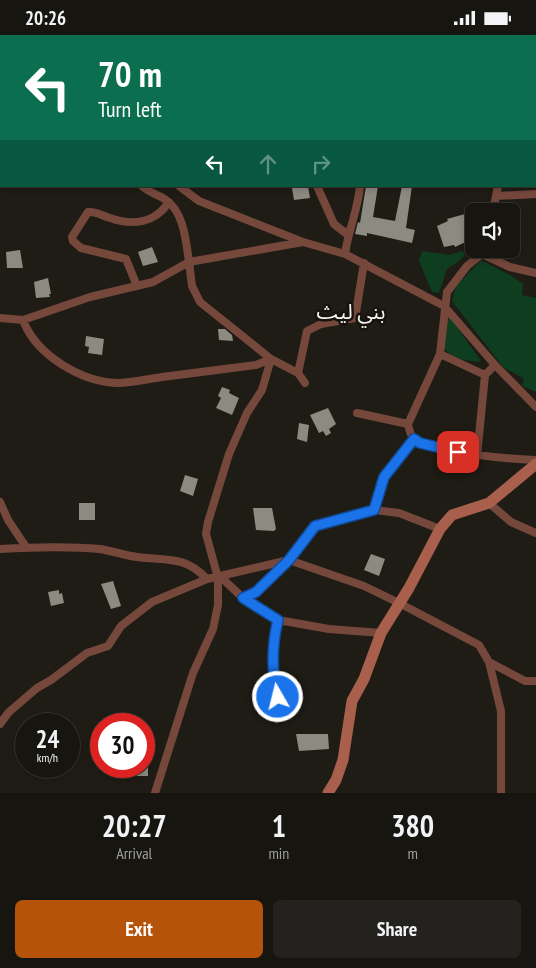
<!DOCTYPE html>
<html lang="en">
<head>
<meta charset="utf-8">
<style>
  body { margin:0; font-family:"PT Sans Narrow","Noto Sans Arabic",sans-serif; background:#24221e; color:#f1f3f6; height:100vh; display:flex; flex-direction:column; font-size:19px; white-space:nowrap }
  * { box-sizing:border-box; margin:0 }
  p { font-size:16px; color:#9e9f9f }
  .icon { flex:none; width:28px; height:28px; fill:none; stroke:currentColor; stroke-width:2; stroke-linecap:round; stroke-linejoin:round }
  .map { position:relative; height:758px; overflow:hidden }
  .panel { display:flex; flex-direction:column; background:#171510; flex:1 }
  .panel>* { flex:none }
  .banner { position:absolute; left:0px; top:0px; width:536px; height:152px; box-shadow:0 2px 8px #0003,0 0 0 1px #363430; background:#0b6e4f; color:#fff; overflow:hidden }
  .tools { position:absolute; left:465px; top:168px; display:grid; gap:10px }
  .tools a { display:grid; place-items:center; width:55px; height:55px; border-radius:8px; background:#171510; box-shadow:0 2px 8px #0003,0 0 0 1px #363430; font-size:25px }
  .speed { position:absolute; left:15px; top:678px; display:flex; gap:10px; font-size:25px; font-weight:700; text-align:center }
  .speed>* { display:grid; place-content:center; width:65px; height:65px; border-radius:50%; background:#171510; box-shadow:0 2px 8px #0003,0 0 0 1px #363430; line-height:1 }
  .speed small { font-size:12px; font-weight:400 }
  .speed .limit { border:8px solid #d22; background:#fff; color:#111 }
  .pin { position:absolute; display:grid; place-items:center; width:42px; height:42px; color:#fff; margin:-21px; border-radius:10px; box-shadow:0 2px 8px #0006 }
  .me { position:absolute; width:55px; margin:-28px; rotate:352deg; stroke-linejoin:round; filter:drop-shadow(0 0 4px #0008) }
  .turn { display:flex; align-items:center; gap:18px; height:105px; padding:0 15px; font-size:22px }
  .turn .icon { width:65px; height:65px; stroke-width:2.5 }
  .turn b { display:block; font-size:35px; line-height:42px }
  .lanes { display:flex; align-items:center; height:48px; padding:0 15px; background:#0003; justify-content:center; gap:25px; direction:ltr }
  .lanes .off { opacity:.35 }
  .eta { display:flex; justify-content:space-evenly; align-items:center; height:85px; text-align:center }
  .eta b { font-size:30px; font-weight:600; line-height:35px }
  .cta { display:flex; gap:10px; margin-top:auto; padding:10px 15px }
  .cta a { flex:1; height:58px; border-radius:8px; background:#b45309; color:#fff; font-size:20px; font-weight:600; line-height:58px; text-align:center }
  .cta a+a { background:#24221e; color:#f1f3f6 }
  .status { display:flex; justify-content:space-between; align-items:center; height:35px; padding:0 25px; background:#171510; direction:ltr }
  .status svg { height:14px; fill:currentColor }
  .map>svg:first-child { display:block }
  .green { fill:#0f3d20 }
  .building { fill:#8d8a81 }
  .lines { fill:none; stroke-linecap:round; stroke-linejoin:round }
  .street { stroke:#76483c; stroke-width:8 }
  .secondary { stroke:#a85f4c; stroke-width:11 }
  .route-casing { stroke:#114b97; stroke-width:12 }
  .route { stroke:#1a73e8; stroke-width:9 }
  .labels { text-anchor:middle; stroke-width:5; stroke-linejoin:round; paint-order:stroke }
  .quarter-label { font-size:21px; fill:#f6f5f0; stroke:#16130c }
</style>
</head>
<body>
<div class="status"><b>20:26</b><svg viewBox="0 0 49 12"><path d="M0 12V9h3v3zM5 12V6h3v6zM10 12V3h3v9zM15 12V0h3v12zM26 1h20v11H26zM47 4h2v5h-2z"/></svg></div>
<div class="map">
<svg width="536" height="758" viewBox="0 0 536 758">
  <rect width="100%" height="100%" fill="#1f1c15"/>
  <path class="green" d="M422 216 450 220 461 216 465 218 462 224 447 234 439 258 432 257 419 226Z
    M481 225 512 241 523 249 522 260 536 263V357L522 351 524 344 503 332 452 266 456 251Z
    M444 274 481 326C470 327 447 324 443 310 440 300 444 284 444 274Z"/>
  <path class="building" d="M308 151 310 163 294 165 292 153Z
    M366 151H378L373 182 395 186 402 151H412L406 193 415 195 412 208 367 198V201L355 199 358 187 360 188Z
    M465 179 474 203 455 212 454 210 444 212 437 191 448 186 447 184Z
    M152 212 158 227 143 231 138 217Z
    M20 215 23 233H7L6 217Z
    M48 243 51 259H49L50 262 36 263 34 247Z
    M218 294H225L232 300 233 306 219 305Z
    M86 301 104 304 102 320 88 318 89 312 85 311Z
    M222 352 230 355 229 358 239 363 232 380 216 373 221 363 218 361Z
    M328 373 336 389 329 394 331 398 326 401 323 396 319 398 310 380Z
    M299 388 309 390 307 407 297 404Z
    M185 440 198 444 193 461 180 456Z
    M79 468H95V485H79Z
    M253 473H272L276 494 274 496 256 495Z
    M371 519 385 524 379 541 364 535Z
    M113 546 121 571 111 574 101 549Z
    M59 555V559L62 558 64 568 51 571 48 557Z
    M290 648 301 651V664H293L294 660 290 659Z
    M296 699H328L329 714 299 716Z
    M134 731H148V741H133Z"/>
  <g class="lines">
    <path class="street" d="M16 0 17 1
      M159 0V1
      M230 0 232 1
      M249 1 250 0
      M324 1V0
      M497 1V0
      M535 62 536 60
      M0 112H1
      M535 132 536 118
      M179 151 199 166 303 207 345 219 444 271 495 330 536 372
      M317 151 334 189 348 200
      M496 161 536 159
      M493 176 498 151
      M345 219C348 196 358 175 360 151
      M482 219 510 232 536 238
      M137 251 126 224 81 213 73 206 72 202 88 177C96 176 103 181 110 183 133 191 155 188 169 167
      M0 283 23 285 90 262 153 247 189 227C186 207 184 177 166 165 158 159 149 158 142 151
      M23 285C36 320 82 348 120 348 134 347 148 344 162 342 193 338 225 334 256 330L271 324 298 338 305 348
      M440 319 485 340 495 330
      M298 338 307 296 321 289 355 283 364 228
      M357 378 408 389C409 394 410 400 414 404 429 418 513 424 536 425
      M408 389 440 319 447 257 467 231 482 219 484 214
      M477 421 485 340
      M0 467 8 485 26 512
      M489 468 511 487 536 498
      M374 475 381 446 414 404
      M0 514C34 512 66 511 100 514 112 516 124 520 137 522 167 526 184 520 207 544
      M223 541 226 547 243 563 278 585 329 594 381 598
      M243 563 256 557 289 525 318 489 374 475 399 478 440 494
      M489 627 501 676V758
      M277 684C278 672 277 664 275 652 272 630 273 607 278 585
      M0 689 9 677 37 653 51 645 87 618 108 611 121 591 152 567 207 544 289 525 364 551 399 568 479 610 489 627 525 646H536
      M155 758 193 638 213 594 218 570V543L206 499 208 487 229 419 247 378 262 355 271 324 200 267 192 251 189 227 303 207"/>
    <path class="secondary" d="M328 758 336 745 343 725 352 666 364 644 381 598 409 553 440 494 452 480 489 468 536 429"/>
  </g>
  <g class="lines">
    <g class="route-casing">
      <path id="route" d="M278 662C271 638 272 609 278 585L243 563 256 557 289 525 315 491 374 475 384 442 414 404 420 408 458 417"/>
    </g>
    <use href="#route" class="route"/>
  </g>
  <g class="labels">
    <g class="quarter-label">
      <text x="351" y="284">بني ليث</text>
    </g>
  </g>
</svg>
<div class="tools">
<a><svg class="icon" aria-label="sound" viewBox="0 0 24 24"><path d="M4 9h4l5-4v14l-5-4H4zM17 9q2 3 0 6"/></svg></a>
</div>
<div class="speed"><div>24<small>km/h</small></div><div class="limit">30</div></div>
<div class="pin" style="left:458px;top:417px;background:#d93025"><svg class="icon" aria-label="arrive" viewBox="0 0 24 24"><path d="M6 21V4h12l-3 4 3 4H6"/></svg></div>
<svg class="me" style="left:278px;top:662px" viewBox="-20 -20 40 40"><circle r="17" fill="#1a73e8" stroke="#fff" stroke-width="3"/><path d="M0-11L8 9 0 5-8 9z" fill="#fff"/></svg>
<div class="banner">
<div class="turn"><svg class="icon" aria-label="left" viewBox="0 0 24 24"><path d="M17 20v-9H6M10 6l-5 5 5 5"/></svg><div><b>70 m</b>Turn left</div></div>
<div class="lanes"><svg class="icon" aria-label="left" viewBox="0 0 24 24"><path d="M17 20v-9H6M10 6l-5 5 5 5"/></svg><svg class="icon off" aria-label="ahead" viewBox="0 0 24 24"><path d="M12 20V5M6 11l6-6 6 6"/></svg><svg class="icon off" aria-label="right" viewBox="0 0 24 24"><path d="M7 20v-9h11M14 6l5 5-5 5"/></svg></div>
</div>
</div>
<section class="panel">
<div class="eta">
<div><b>20:27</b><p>Arrival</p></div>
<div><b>1</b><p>min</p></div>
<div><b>380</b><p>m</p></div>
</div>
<div class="cta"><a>Exit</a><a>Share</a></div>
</section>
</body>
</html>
